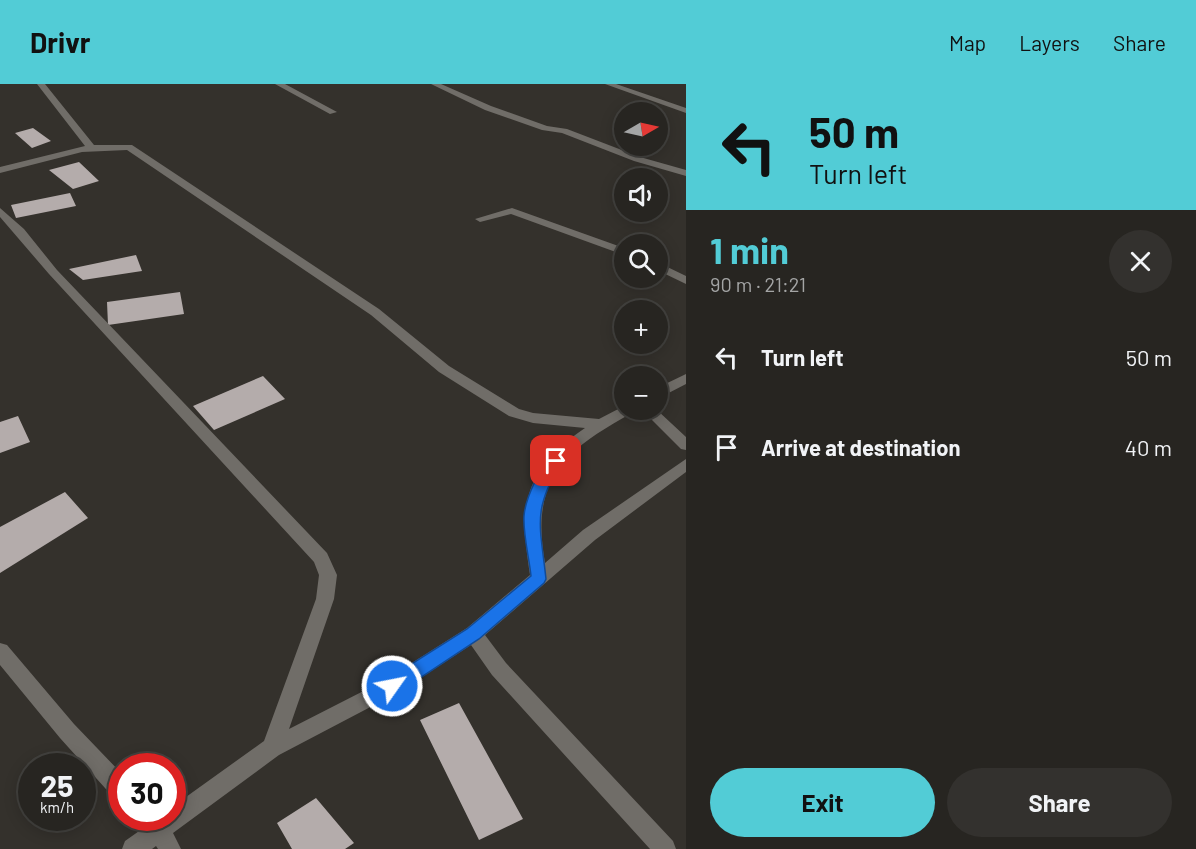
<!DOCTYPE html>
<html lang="en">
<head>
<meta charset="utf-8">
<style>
  body { margin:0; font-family:Barlow,sans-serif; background:#33312e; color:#f1f3f6; height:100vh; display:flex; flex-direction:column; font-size:22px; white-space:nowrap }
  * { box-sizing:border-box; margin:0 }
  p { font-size:20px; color:#a4a5a5 }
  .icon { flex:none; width:33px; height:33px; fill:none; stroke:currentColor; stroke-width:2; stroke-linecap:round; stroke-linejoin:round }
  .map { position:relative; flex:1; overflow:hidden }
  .side { display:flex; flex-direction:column; background:#272521; width:510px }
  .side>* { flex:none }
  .banner { background:#52ccd6; color:#111; overflow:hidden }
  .needle { width:39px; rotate:81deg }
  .buttons { position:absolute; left:614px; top:18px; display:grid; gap:12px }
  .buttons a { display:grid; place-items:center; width:54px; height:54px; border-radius:50%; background:#272521; box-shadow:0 3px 15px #0003,0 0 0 2px #43423f; font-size:30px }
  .speed { position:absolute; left:18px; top:669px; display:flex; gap:12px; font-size:30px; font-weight:700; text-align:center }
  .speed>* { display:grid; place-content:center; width:78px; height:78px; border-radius:50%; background:#272521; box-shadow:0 3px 15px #0003,0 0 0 2px #43423f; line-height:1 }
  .speed small { font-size:15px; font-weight:400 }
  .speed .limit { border:9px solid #d22; background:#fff; color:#111 }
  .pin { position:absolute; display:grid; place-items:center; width:51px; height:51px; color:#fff; margin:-26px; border-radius:12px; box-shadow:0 3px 9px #0006 }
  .me { position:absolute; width:66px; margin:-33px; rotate:57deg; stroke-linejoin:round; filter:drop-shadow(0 0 4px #0008) }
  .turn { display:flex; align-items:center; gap:21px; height:126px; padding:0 24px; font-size:27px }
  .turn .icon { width:78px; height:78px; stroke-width:2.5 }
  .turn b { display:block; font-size:42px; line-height:51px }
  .round { display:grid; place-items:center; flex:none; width:63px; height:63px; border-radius:32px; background:#33312e }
  .head { display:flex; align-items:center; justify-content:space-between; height:102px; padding:0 24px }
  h1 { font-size:36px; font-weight:700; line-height:45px; color:#52ccd6 }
  .action { display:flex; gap:12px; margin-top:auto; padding:12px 24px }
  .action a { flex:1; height:69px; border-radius:36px; background:#52ccd6; color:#111; font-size:24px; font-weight:700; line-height:69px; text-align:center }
  .action a+a { background:#33312e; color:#f1f3f6 }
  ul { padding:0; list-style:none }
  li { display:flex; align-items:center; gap:18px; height:90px; padding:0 24px }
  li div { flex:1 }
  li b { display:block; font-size:22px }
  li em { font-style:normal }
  header { display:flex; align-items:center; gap:36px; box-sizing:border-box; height:84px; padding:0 30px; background:#52ccd6; color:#111 }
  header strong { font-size:28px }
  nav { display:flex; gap:33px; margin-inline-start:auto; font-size:21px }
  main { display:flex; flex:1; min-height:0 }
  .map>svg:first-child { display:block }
  .building { fill:#b4acab }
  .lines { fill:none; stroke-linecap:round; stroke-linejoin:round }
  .minor { fill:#706d68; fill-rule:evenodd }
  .route { fill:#1a73e8; stroke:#114b97; stroke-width:1.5 }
</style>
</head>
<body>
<header>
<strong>Drivr</strong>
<nav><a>Map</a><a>Layers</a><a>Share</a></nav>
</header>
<main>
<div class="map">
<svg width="686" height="765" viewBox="0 0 686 765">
  <rect width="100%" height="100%" fill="#34312c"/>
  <path class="building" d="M33 44 51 57 32 64 15 49Z
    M79 78 99 97 73 105 49 86Z
    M70 109 76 122 16 134 11 121Z
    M136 171 142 187 83 196 69 185Z
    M180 208 184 230 108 241 107 218Z
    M263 292 285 315 214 346 193 322Z
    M18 332 30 358 0 369V338Z
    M65 408 88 434 0 489V443Z
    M459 619 523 735 479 756 420 636Z
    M316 714 354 759 345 765H292L277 739Z"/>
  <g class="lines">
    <path class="minor" d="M37 0H45L94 61H132L379 225 449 282 519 325 533 329 599 335 624 322V326H634L632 329C563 367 530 396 545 479L583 446 686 375V388L595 456 485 551 506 579 673 757 676 765H650L492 591 471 561 399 608 279 671 173 749 181 765H158L156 762 152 765H122L125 757 142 745 136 734H172V723L264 657 316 515 319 491 314 478 49 190 0 133V124L24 145 57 186 327 469 337 491 334 515 289 645 385 596 467 544 530 491C519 421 523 386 585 344L533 339 509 332 439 288 371 231 127 66 82 68 0 89V83L85 62Z
      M275 0H285L337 28 330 30Z
      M431 0H441L491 22 547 42 567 45 640 73 686 86V92L634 77 562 49 542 46 485 26Z
      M605 0H616L686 24V29Z
      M512 124 624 164V171L511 130 480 138 475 135Z
      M657 178 686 192V200L657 186Z
      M686 290V300L657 315V304Z
      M642 326H657L686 353V366L681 365Z
      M0 559 7 561 74 640 122 690V716L114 714 60 654 0 581Z"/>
  </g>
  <path class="route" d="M556 372 562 377C532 427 540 439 546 495L544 499 479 555 399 608 392 610 386 608 384 602 386 596 467 545 531 492C529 473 523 451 524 432 525 417 541 376 556 372Z"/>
</svg>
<div class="buttons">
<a><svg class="needle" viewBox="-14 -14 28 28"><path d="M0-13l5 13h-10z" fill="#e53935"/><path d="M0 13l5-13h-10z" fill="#a4a5a5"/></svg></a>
<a><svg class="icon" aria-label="sound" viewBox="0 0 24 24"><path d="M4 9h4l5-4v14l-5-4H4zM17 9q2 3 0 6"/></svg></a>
<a><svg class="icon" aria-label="search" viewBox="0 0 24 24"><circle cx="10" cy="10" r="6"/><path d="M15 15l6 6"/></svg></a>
<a>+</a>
<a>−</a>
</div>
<div class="speed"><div>25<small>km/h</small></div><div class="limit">30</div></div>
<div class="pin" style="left:556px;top:377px;background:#d93025"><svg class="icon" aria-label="arrive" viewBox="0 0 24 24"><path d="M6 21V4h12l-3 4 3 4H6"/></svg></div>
<svg class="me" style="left:392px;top:602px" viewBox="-20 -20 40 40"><circle r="17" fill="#1a73e8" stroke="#fff" stroke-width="3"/><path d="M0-11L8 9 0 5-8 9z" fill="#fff"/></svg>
</div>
<section class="side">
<div class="banner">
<div class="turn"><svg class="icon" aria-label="left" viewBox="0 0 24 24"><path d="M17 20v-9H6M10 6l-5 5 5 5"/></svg><div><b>50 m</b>Turn left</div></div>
</div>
<div class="head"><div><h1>1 min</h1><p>90 m · 21:21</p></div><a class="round"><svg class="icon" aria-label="close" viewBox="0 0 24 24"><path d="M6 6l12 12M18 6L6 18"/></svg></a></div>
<ul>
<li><svg class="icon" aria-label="left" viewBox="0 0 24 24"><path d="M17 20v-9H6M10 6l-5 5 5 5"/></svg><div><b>Turn left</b></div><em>50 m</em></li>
<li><svg class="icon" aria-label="arrive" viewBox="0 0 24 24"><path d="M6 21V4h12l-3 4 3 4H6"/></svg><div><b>Arrive at destination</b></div><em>40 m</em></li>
</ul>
<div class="action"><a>Exit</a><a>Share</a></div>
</section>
</main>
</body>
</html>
